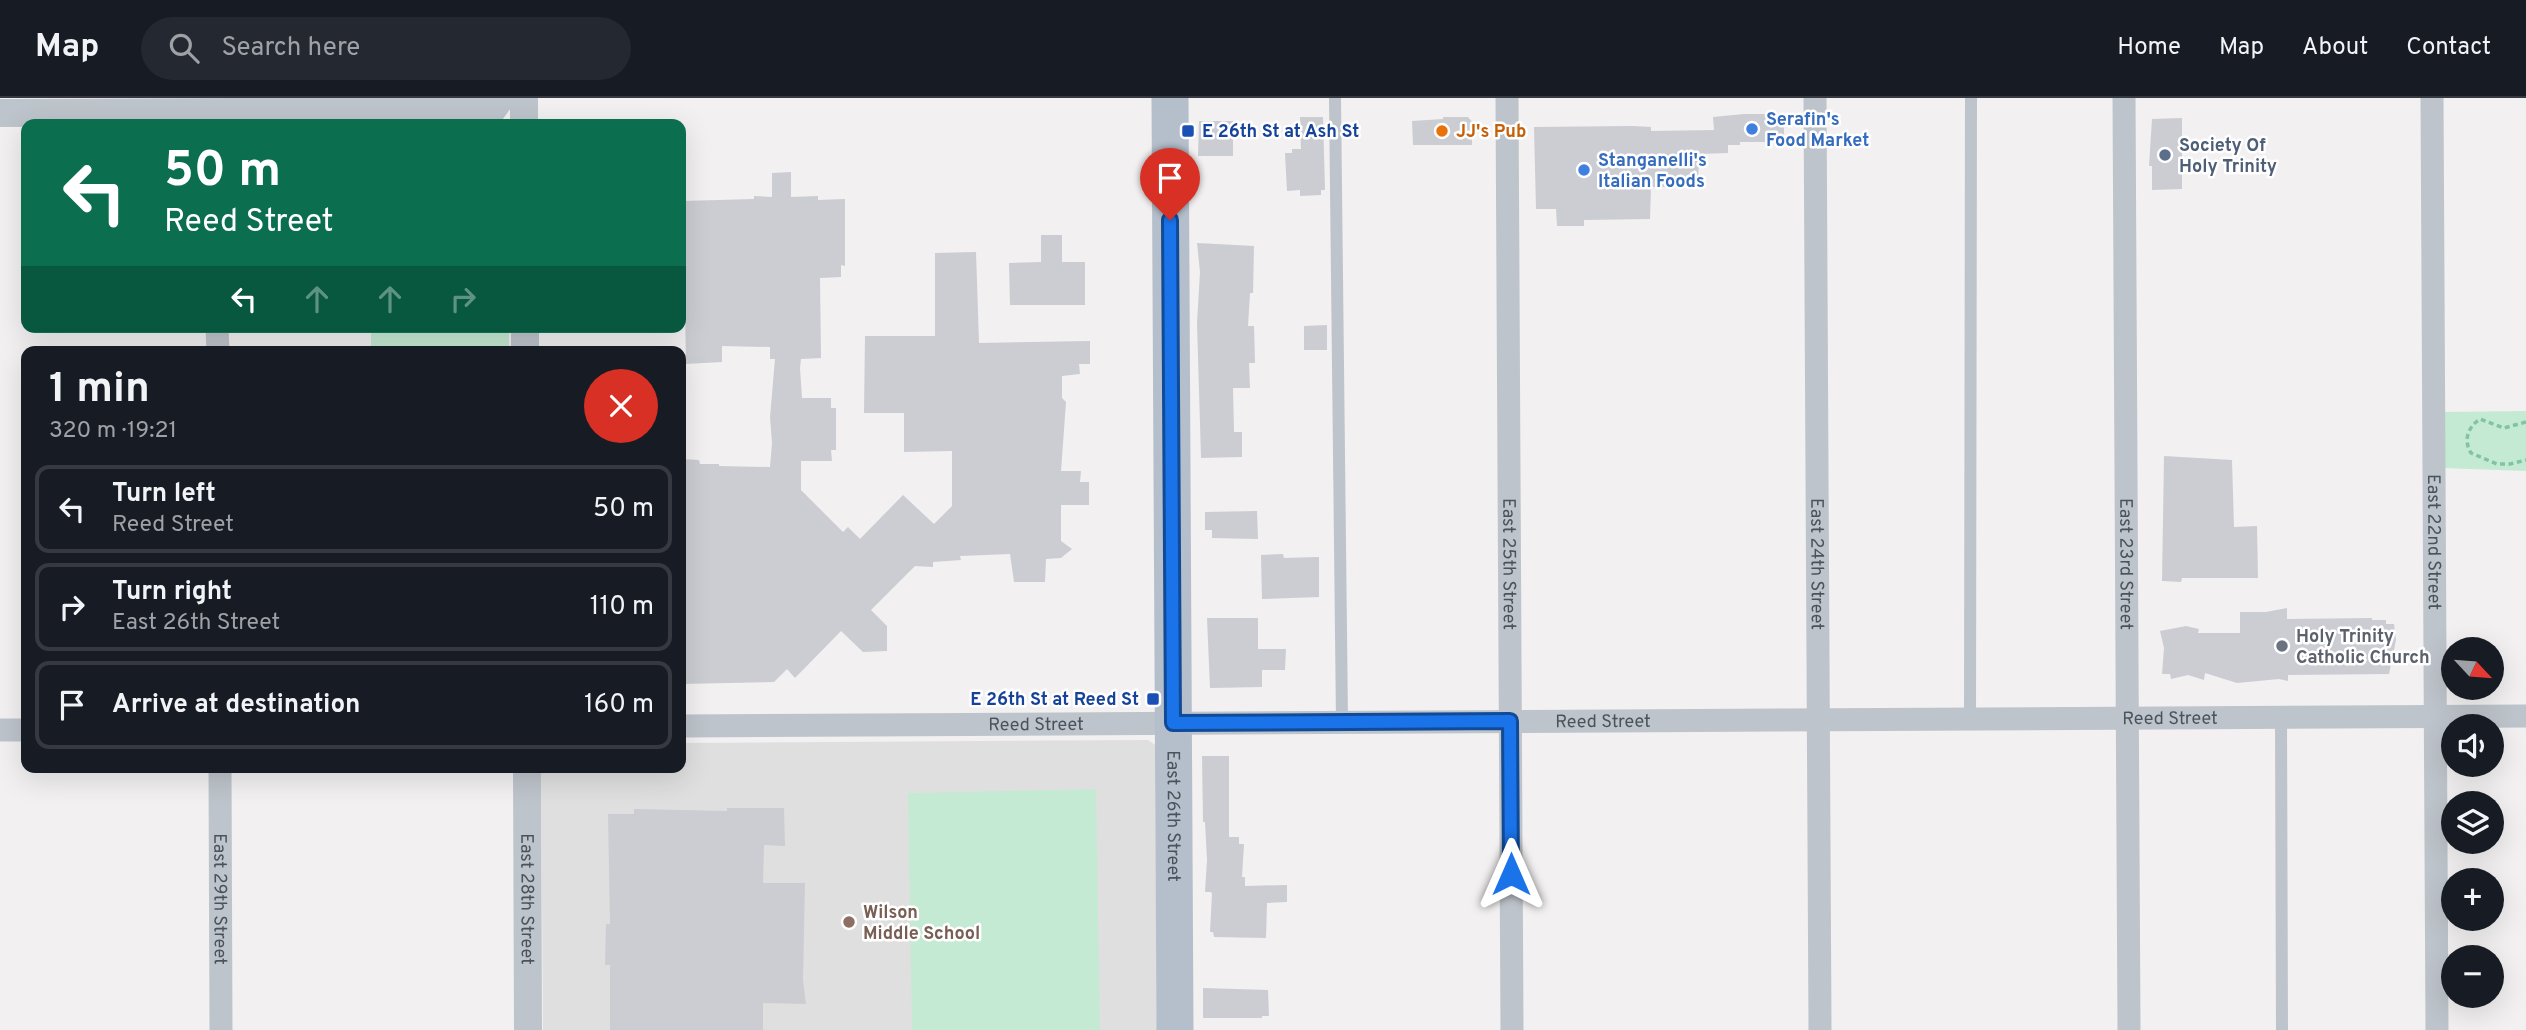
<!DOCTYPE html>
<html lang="en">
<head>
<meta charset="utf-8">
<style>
  body { margin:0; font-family:Overpass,sans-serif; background:#242831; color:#f1f3f6; height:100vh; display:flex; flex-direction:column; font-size:26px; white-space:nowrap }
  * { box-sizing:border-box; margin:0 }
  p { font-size:23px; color:#9ea1a6 }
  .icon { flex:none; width:38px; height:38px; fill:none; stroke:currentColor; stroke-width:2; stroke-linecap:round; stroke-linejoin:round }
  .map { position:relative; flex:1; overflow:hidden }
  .panel { position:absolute; left:21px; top:248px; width:665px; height:427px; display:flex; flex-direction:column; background:#171b24; border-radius:14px; box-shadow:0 7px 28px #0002 }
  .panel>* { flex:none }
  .guide { position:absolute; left:21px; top:21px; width:665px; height:214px; border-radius:14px; box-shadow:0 7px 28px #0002; background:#0b6e4f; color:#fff; overflow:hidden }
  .needle { width:46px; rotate:116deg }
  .buttons { position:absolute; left:2441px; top:539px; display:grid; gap:14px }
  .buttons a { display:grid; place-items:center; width:63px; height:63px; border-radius:50%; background:#171b24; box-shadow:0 7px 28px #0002; font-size:35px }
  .pin { position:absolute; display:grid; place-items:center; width:60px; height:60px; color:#fff; margin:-72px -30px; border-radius:50% 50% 50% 0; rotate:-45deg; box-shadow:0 0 7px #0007 }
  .pin .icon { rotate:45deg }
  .me { position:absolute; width:77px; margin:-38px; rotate:0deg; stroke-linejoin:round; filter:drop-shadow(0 0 5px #0008) }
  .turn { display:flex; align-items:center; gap:24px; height:147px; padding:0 28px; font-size:32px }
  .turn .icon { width:91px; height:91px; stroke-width:2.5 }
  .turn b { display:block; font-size:49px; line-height:60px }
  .lanes { display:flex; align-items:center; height:66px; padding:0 28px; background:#0003; justify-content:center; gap:35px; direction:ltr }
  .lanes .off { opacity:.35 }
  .round { display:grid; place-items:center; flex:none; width:74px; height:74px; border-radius:37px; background:#242831 }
  .overview { display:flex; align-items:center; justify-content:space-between; height:119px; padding:0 28px }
  h1 { font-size:42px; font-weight:700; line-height:52px }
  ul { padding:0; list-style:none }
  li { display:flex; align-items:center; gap:21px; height:88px; margin:0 14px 10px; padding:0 14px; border:4px solid #363941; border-radius:14px }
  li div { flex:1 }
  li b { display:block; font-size:26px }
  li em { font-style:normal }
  header { display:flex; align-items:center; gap:42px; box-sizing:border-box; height:98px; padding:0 35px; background:#171b24; border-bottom:2px solid #363941 }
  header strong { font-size:33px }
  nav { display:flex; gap:38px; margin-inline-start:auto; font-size:24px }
  .search { width:490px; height:63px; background:#242831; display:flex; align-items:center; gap:18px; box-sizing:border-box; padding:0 24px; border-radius:38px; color:#9ea1a6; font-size:26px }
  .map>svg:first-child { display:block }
  .education { fill:#e0dfdf }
  .green { fill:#c5ead3 }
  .building { fill:#cbcdd2 }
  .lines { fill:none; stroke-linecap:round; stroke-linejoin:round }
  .path { stroke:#81c4a3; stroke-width:3.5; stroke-dasharray:5 3.5; stroke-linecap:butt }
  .service { stroke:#bec4cb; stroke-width:12 }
  .minor { stroke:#bec4cb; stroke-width:23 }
  .tertiary { stroke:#bec4cb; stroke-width:28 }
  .primary { stroke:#b4bfcb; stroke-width:37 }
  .route-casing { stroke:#114b97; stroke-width:18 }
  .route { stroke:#1a73e8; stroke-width:12 }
  .shop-dot { fill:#3f7fe0; stroke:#fff; stroke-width:2.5 }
  .transit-dot { fill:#1a4fb4; stroke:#fff; stroke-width:2.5 }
  .food-dot { fill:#e8710a; stroke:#fff; stroke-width:2.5 }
  .service-dot { fill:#5c6f8a; stroke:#fff; stroke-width:2.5 }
  .worship-dot { fill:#6b7280; stroke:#fff; stroke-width:2.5 }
  .education-dot { fill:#8d6e63; stroke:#fff; stroke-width:2.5 }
  .labels { text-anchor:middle; stroke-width:5; stroke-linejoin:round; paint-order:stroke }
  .shop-label { font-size:18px; font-weight:bold; fill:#366cbe; stroke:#fff; text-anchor:start }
  .transit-label { font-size:18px; font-weight:bold; fill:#164399; stroke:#fff; text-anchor:start }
  .food-label { font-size:18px; font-weight:bold; fill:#c56008; stroke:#fff; text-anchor:start }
  .service-label { font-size:18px; font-weight:bold; fill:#4e5e75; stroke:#fff; text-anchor:start }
  .street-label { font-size:18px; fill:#4a535b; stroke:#fff }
  .worship-label { font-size:18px; font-weight:bold; fill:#5b616d; stroke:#fff; text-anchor:start }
  .education-label { font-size:18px; font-weight:bold; fill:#785e54; stroke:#fff; text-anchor:start }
</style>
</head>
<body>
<header>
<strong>Map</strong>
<div class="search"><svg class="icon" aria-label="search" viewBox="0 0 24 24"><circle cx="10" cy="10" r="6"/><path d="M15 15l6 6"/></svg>Search here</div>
<nav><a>Home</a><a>Map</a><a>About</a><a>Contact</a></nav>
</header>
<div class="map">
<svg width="2526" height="932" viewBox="0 0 2526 932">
  <rect width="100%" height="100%" fill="#f2f0f0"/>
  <path class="education" d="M1148 642 1155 647 1157 932H543L541 670H681V645Z"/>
  <path class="green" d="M371 229H509V254H371Z
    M2526 313V373L2442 370V314Z
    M1096 691 1100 932H912L908 695Z"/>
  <path class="building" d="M1744 16H1772V18H1784V44H1740V47H1728V55L1699 56 1698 89H1651L1650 121 1584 122V128H1557L1556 111H1536L1534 29 1632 28 1651 29V33L1714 32 1713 19Z
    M1300 19H1323L1325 92H1321V97L1300 98V92L1287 93 1285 55H1292V51H1301Z
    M1443 19H1468L1474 26 1472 31V47H1413L1412 23 1443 21Z
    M2182 20V91L2152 92V68H2149L2152 21Z
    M1199 23H1233V58H1198Z
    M791 74V99L818 98V102L845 101V168L841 167V179L820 180 821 260 801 261 800 270 802 300H831V310H836V352H831L832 363H801V392L843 434 848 429 860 441 903 397 934 426 952 408V353L904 354V315H864L865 238H935V155L976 154 979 245 1090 243V266H1079L1080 276 1062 278V300L1066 304 1061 373H1081L1080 384H1089V407H1061V443L1072 451 1061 460 1046 461 1045 484H1014L1010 456 960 458 961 462 933 464V469L915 468 871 512 887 528V553L863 554 841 533 795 580 787 571 774 584 681 586V361L699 362 700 366H719V368L770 369 772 345 770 319 775 261H770V249L722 248V264L686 266 683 103 754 101V98L772 99V75Z
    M1041 137H1062V164H1085V207H1010L1009 165 1041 164Z
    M1197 145 1254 148 1253 195H1250L1248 228H1254L1255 265H1249L1250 290H1233L1234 334H1242V359L1201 360 1197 225 1200 174Z
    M1327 227V252H1304V228Z
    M2164 358 2232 362 2234 429 2257 428 2258 480H2182L2181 484 2162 483Z
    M1257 413 1258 441 1212 440V432H1205V414Z
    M1283 456 1284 460 1319 459V499L1262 501 1261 457Z
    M2287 510V521L2372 520V522H2386V526H2394L2396 542 2389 576 2288 577V583L2279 581 2237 585 2205 575 2204 582 2188 577 2171 581 2170 576H2162L2164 550 2160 533 2186 528 2199 531 2198 535H2240V514H2266Z
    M1207 520H1258V551H1286L1285 572H1262V589L1210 590Z
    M1202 658H1229V739H1239V746H1244L1242 779H1245V788L1287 787V804L1267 805 1266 840 1214 839 1213 834H1210L1212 796 1211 794H1205L1207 762 1205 724H1203Z
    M727 710H784L785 748 764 747 763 785H805L803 882 806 906 763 905V932H610V867H605L606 826H610L608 716H634V711L727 713Z
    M1203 890 1268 892 1269 918H1262V920H1203Z"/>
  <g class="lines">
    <path class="path" d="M2526 324 2504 330 2480 321C2468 329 2463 342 2471 355L2497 366H2510L2526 362"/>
    <path class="service" d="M1335 0 1342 624
      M2281 619 2282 932
      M1970 621 1971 0"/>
    <g class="minor">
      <path id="s1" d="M1507 0 1512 932"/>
      <path id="s2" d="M1815 0 1820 932"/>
      <path id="s3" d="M2124 0 2129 932"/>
      <path id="s4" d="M2432 0 2437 932"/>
      <path d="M217 229 218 254"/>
      <path id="s5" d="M681 628 2526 618"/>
      <path d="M0 632H26"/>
      <path id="s6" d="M220 670 221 932"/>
    </g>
    <g class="tertiary">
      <path d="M0 15 463 13 492 12 501 0"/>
      <path d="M524 26V0"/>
      <path d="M525 229V254"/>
      <path id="s7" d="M527 670 528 932"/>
    </g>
    <path class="primary" id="s8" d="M1170 0 1175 932"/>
  </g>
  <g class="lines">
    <g class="route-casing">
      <path id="route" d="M1170 122 1173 625 1510 623 1511 776"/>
    </g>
    <use href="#route" class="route"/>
  </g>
  <g class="shop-dot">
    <circle cx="1752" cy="31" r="7"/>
    <circle cx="1584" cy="72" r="7"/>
  </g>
  <g class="transit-dot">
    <rect x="1181" y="26" width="14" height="14" rx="3.5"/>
    <rect x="1146" y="594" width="14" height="14" rx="3.5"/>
  </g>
  <circle class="food-dot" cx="1442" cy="33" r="7"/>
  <circle class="service-dot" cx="2165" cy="57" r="7"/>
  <circle class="worship-dot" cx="2282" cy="548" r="7"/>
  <circle class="education-dot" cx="849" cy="824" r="7"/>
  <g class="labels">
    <g class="shop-label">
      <text x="1766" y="27">Serafin's<tspan x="1766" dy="21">Food Market</tspan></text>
      <text x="1598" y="68">Stanganelli's<tspan x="1598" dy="21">Italian Foods</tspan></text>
    </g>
    <g class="transit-label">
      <text x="1202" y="39">E 26th St at Ash St</text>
      <text x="1139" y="607" text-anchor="end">E 26th St at Reed St</text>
    </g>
    <g class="food-label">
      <text x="1456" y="39">JJ's Pub</text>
    </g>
    <g class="service-label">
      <text x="2179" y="53">Society Of<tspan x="2179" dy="21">Holy Trinity</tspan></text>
    </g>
    <g class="street-label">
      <text dy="6" stroke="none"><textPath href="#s4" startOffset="444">East 22nd Street</textPath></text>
      <text dy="6" stroke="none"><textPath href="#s1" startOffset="466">East 25th Street</textPath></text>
      <text dy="6" stroke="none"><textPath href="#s2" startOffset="466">East 24th Street</textPath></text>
      <text dy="6" stroke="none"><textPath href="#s3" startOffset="466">East 23rd Street</textPath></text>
      <text dy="6" stroke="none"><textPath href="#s5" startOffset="1489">Reed Street</textPath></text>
      <text dy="6" stroke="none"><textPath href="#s5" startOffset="922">Reed Street</textPath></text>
      <text dy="6" stroke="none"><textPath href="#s5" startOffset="355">Reed Street</textPath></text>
      <text dy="6" stroke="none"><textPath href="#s8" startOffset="718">East 26th Street</textPath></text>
      <text dy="6" stroke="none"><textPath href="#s6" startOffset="131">East 29th Street</textPath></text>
      <text dy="6" stroke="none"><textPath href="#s7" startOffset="131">East 28th Street</textPath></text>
    </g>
    <g class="worship-label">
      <text x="2296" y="544">Holy Trinity<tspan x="2296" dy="21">Catholic Church</tspan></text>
    </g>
    <g class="education-label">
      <text x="863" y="820">Wilson<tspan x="863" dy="21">Middle School</tspan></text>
    </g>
  </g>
</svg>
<div class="buttons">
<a><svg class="needle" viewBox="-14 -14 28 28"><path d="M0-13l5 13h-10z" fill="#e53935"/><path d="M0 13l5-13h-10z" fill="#9ea1a6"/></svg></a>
<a><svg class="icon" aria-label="sound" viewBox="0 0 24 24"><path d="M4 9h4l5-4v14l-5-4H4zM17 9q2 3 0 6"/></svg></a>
<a><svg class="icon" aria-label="layers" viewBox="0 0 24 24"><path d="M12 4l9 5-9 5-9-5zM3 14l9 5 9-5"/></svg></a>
<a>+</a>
<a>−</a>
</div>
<div class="pin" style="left:1170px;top:122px;background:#d93025"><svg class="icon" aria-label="arrive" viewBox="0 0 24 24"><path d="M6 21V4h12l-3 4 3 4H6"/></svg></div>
<svg class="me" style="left:1511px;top:776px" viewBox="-20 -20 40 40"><path d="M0-17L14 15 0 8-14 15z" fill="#1a73e8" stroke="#fff" stroke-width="4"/></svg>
<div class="guide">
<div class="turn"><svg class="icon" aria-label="left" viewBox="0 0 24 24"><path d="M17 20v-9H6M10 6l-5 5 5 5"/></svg><div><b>50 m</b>Reed Street</div></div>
<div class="lanes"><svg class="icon" aria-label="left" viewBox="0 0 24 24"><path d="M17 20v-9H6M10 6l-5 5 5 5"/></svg><svg class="icon off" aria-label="ahead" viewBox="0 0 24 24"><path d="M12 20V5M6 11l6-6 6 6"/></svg><svg class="icon off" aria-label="ahead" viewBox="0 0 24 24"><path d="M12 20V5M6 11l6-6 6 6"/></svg><svg class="icon off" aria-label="right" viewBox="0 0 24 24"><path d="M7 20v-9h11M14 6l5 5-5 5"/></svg></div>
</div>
<section class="panel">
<div class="overview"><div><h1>1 min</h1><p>320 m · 19:21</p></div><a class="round" style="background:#d93025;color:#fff"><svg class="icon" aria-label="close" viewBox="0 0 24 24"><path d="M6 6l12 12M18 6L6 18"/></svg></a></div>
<ul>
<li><svg class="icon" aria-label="left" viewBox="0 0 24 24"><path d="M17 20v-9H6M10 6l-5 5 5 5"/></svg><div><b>Turn left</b><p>Reed Street</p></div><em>50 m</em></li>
<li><svg class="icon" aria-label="right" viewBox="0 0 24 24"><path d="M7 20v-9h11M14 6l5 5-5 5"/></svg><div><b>Turn right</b><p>East 26th Street</p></div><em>110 m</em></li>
<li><svg class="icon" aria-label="arrive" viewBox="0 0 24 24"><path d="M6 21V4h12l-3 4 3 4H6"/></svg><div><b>Arrive at destination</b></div><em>160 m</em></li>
</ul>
</section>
</div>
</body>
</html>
